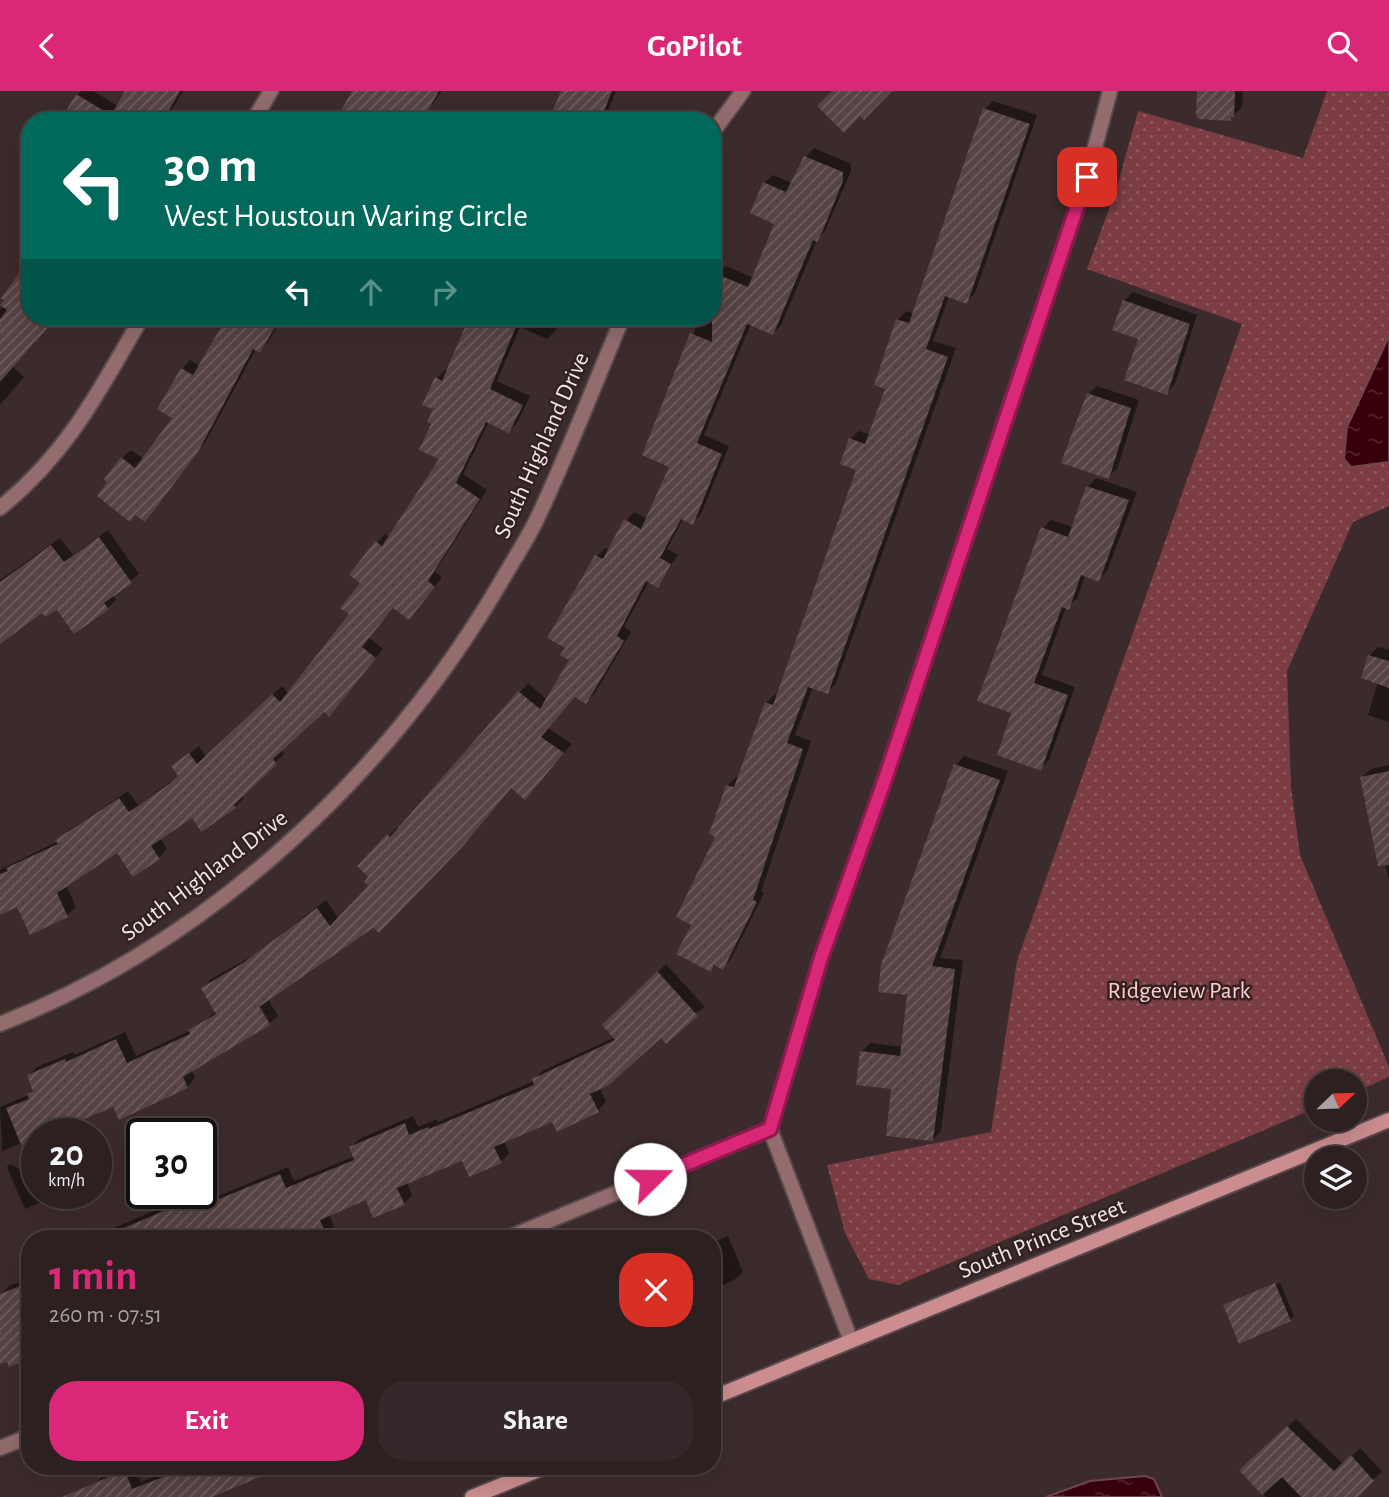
<!DOCTYPE html>
<html lang="en">
<head>
<meta charset="utf-8">
<style>
  body { margin:0; font-family:"Alegreya Sans",sans-serif; background:#35282a; color:#f1f3f6; height:100vh; display:flex; flex-direction:column; font-size:26px; white-space:nowrap }
  * { box-sizing:border-box; margin:0 }
  p { font-size:23px; color:#a7a3a5 }
  .icon { flex:none; width:38px; height:38px; fill:none; stroke:currentColor; stroke-width:2; stroke-linecap:round; stroke-linejoin:round }
  .map { position:relative; flex:1; overflow:hidden }
  .drawer { position:absolute; left:21px; top:1139px; width:700px; height:245px; display:flex; flex-direction:column; background:#2d2021; border-radius:28px; box-shadow:0 7px 28px #0002,0 0 0 2px #483e3f }
  .drawer>* { flex:none }
  .top-card { position:absolute; left:21px; top:21px; width:700px; height:214px; border-radius:28px; box-shadow:0 7px 28px #0002,0 0 0 2px #483e3f; background:#00695c; color:#fff; overflow:hidden }
  .needle { width:46px; rotate:67deg }
  .fabs { position:absolute; left:1304px; top:978px; display:grid; gap:14px }
  .fabs a { display:grid; place-items:center; width:63px; height:63px; border-radius:50%; background:#2d2021; box-shadow:0 7px 28px #0002,0 0 0 2px #483e3f; font-size:35px }
  .speed { position:absolute; left:21px; top:1027px; display:flex; gap:14px; font-size:35px; font-weight:700; text-align:center }
  .speed>* { display:grid; place-content:center; width:91px; height:91px; border-radius:50%; background:#2d2021; box-shadow:0 7px 28px #0002,0 0 0 2px #483e3f; line-height:1 }
  .speed small { font-size:18px; font-weight:400 }
  .speed .limit { border:4px solid #111; border-radius:10px; background:#fff; color:#111 }
  .pin { position:absolute; display:grid; place-items:center; width:60px; height:60px; color:#fff; margin:-30px; border-radius:14px; box-shadow:0 4px 10px #0006 }
  .me { position:absolute; width:77px; margin:-38px; rotate:68deg; stroke-linejoin:round; filter:drop-shadow(0 0 5px #0008) }
  .turn { display:flex; align-items:center; gap:24px; height:147px; padding:0 28px; font-size:32px }
  .turn .icon { width:91px; height:91px; stroke-width:2.5 }
  .turn b { display:block; font-size:49px; line-height:60px }
  .lanes { display:flex; align-items:center; height:66px; padding:0 28px; background:#0003; justify-content:center; gap:35px; direction:ltr }
  .lanes .off { opacity:.35 }
  .round { display:grid; place-items:center; flex:none; width:74px; height:74px; border-radius:28px; background:#35282a }
  .overview { display:flex; align-items:center; justify-content:space-between; height:119px; padding:0 28px }
  h1 { font-size:42px; font-weight:700; line-height:52px; color:#db2777 }
  .cta { display:flex; gap:14px; margin-top:auto; padding:14px 28px }
  .cta a { flex:1; height:80px; border-radius:28px; background:#db2777; color:#fff; font-size:28px; font-weight:700; line-height:80px; text-align:center }
  .cta a+a { background:#35282a; color:#f1f3f6 }
  header { display:flex; justify-content:space-between; align-items:center; height:91px; padding:0 28px; background:#db2777; color:#fff; font-size:32px; font-weight:700 }
  .map>svg:first-child { display:block }
  .park { fill:url(#park-dots) }
  .water { fill:url(#water-ripples); stroke:#70454c; stroke-width:2 }
  .shadow { fill:#0007 }
  .building { fill:url(#building-hatch) }
  .lines { fill:none; stroke-linecap:round; stroke-linejoin:round }
  .street-casing { stroke:#59494a; stroke-width:18 }
  .secondary-casing { stroke:#59494a; stroke-width:18 }
  .street { stroke:#936c6d; stroke-width:14 }
  .secondary { stroke:#cb8d90; stroke-width:14 }
  .route-casing { stroke:#8e194d; stroke-width:18 }
  .route { stroke:#db2777; stroke-width:12 }
  .labels { text-anchor:middle; stroke-width:5; stroke-linejoin:round; paint-order:stroke }
  .street-label { font-size:24px; fill:#f2e6e6; stroke:#322122 }
  .park-label { font-size:24px; fill:#ffcdcf; stroke:#322122 }
</style>
</head>
<body>
<header><svg class="icon" aria-label="back" viewBox="0 0 24 24"><path d="M15 5l-7 7 7 7"/></svg>GoPilot<svg class="icon" aria-label="search" viewBox="0 0 24 24"><circle cx="10" cy="10" r="6"/><path d="M15 15l6 6"/></svg></header>
<div class="map">
<svg width="1389" height="1406" viewBox="0 0 1389 1406">
  <defs>
    <pattern id="park-dots" width="8" height="8" patternUnits="userSpaceOnUse" patternTransform="scale(1.75)"><rect width="8" height="8" fill="#7b3d43"/><path d="M2 2h.1M6 6h.1" fill="none" stroke="#8e595e" stroke-width="1.8" stroke-linecap="round"/></pattern>
    <pattern id="water-ripples" width="26" height="14" patternUnits="userSpaceOnUse" patternTransform="scale(1.75)"><rect width="26" height="14" fill="#38000a"/><path d="M2 4q2-2 4 0t4 0M15 11q2-2 4 0t4 0" fill="none" stroke="#55252e"/></pattern>
    <pattern id="building-hatch" width="6" height="6" patternUnits="userSpaceOnUse" patternTransform="scale(1.75)"><rect width="6" height="6" fill="#564343"/><path d="M-1 1l2-2M0 6l6-6M5 7l2-2" fill="none" stroke="#6f5e5e"/></pattern>
  </defs>
  <rect width="100%" height="100%" fill="#3c2b2c"/>
  <path class="park" d="M1327 0H1389V415L1353 431 1287 580 1291 696 1300 764 1389 976V986L1355 1001 1354 990H1316V1017L898 1194 869 1188 845 1142 827 1074 991 1041 1017 870 1242 233 1087 178 1117 96 1138 20 1303 67Z"/>
  <path class="water" d="M1389 245V371L1351 376 1344 368 1347 336Z
    M1145 1385 1154 1388 1162 1406H1046L1090 1390Z"/>
  <path class="shadow" d="M81 0H93L118 15 127 0H183L166 28 169 30H73L77 4Z
    M354 0H442L425 23 394 30H318L328 19 340 26Z
    M564 0H616L604 30H550Z
    M1199 0H1243L1242 16 1230 28Z
    M993 10 1037 24 975 202 966 211 949 205 933 250 956 257 836 592 828 601 813 596 795 644 811 650 761 801 764 802 731 868 723 876 716 873 711 879 693 833 718 745 727 695 736 686 739 687 766 612 775 603 778 605 858 378 850 348 859 340 871 344 887 297 898 229 906 220 914 223 985 18Z
    M814 57 851 73V80L825 140 818 147 781 234 773 242 751 233 704 344 729 355 701 423 693 432 683 428 667 458 678 464 657 495 649 490 624 536 631 541 595 602 586 611 576 605 548 637 572 653 533 699 512 695 374 835 268 908 278 925 270 932 256 907 191 979 195 987 187 996 114 1013 37 1043V1046L2 1060 0 1016 28 1004 34 998 29 984 37 976 73 961 75 964 125 941 136 965 191 939 217 920 203 897 211 888 254 864 326 809 339 828 371 795V786L359 775 397 736 399 738 528 592 547 609 571 569 567 556 597 465 605 457 610 459 626 430 634 421 647 428 672 375 645 363 700 226H712L717 183 726 175 754 187 777 132 764 92 773 84 792 92 806 66Z
    M1133 201 1197 224 1175 293 1166 302 1124 210Z
    M8 210 30 226H61L54 233 52 231 13 276 24 286 0 314V219Z
    M210 226 282 227 268 251 260 260 256 258 206 350 145 429 122 367 131 359 144 368 175 326 182 278 190 269 200 275 221 238 207 230Z
    M471 226H561L556 239 547 248 520 236 497 290 530 305 517 332 509 340 489 331 463 383 487 399 435 481 442 486 417 519 394 516 369 547 383 558 337 615 323 619 281 659 284 663 242 704 244 707 235 716 202 739 192 725 160 747 167 758 159 767 118 760 66 794 76 816 67 824 31 841 18 814 0 822V779L58 750 66 741 128 700 138 714 180 684 174 675 199 655 206 666 282 595 288 602 351 523 377 451 385 443 390 447 441 367 433 332 437 287 445 279 448 280Z
    M1097 295 1139 309 1117 378 1108 386 1089 303Z
    M1096 387 1137 401 1107 480 1098 489 1085 484 1077 508 1066 516 1042 584 1075 596 1049 669 1040 678 1014 621 1043 437 1051 429 1073 436 1088 396Z
    M108 439 139 483 113 504 116 509 108 517 57 516 43 520 0 549V489L60 447 73 464Z
    M1378 556 1389 559V631L1368 624 1378 591 1363 586 1370 564Z
    M964 665 1008 680 940 867 963 869 941 1040 933 1049 862 961 870 952 903 956 956 674Z
    M1389 674V789L1362 686 1371 678Z
    M666 873 705 916 661 945 599 996 606 1011 598 1020 553 1029 504 1050 509 1062 501 1071 463 1068 407 1091 412 1104 404 1113 367 1107 329 1123 334 1136 317 1148H87L202 1100 206 1110 288 1076 294 1090 355 1065 351 1056 359 1048 413 1025 418 1036 437 1028 438 1031 534 990 542 980 615 946 604 934Z
    M10 1073 37 1087V1102H61L25 1118 7 1076Z
    M699 1137 703 1148H674Z
    M728 1145 743 1181 734 1189 712 1199V1152Z
    M30 1187V1266L0 1254 1 1204 9 1195Z
    M1280 1192 1294 1225 1290 1229 1225 1214Z
    M1296 1328 1343 1373 1360 1357 1382 1380 1355 1406H1266L1241 1380Z
    M125 1376H135L141 1391 179 1376H281L207 1406H97L95 1393 103 1385Z
    M310 1376H323L312 1380Z
    M345 1376H357L347 1380Z"/>
  <path class="building" d="M125 0H180L163 30H60L76 3 111 24Z
    M352 0H439L422 30H335Z
    M561 0H612L600 30H548Z
    M832 0H892L864 29 860 25 844 42 817 15Z
    M1197 0H1235L1234 26H1231V30L1199 28 1196 24Z
    M983 17 1030 33 967 213 945 205 926 258 948 266 828 603 808 596 787 652 803 658 753 809 757 811 723 879 714 874 711 881 676 863 691 834 676 826 715 746 709 743 726 694 734 696 765 611 773 614 856 379 840 373 849 347 865 353 885 298 874 294 896 228 909 232Z
    M804 65 843 81V90L823 139 817 151 813 149 773 244 747 233 697 352 722 363 693 434 681 428 660 467 671 473 658 497 646 490 617 545 624 550 586 613 575 606 541 646 564 662 525 709 511 697 463 755 379 842 373 837 259 916 270 934 183 986 188 997 119 1029 113 1016 48 1043H37V1048L21 1054 6 1017 29 1008 27 1003 33 1000 27 984 65 968 66 971 116 948 127 972 190 943 188 939 216 923 201 897 243 872 317 817 330 835 368 795 364 791 368 786 357 775 387 743 390 746 518 600 540 618 569 569 560 564 565 557 547 547 595 464 603 468 624 428 641 438 669 376 642 364 690 242 712 251V181L748 196 774 133 750 122 763 91 786 101Z
    M30 168V226H57L0 291V228L7 219 0 214 4 209 1 207Z
    M1123 209 1190 233 1167 304 1124 289 1138 248 1112 239Z
    M227 226H257L275 236 260 262 253 258 198 361 145 431 135 424 130 431 97 405 107 391 104 388 121 366 135 377 172 327 157 318 181 277 193 284Z
    M469 226H520L490 298 523 314 509 342 486 331 456 392 480 408 428 490 435 496 409 529 393 517 362 556 376 567 329 626 324 621 273 668 277 673 234 714 236 717 201 741 192 727 151 755 160 768 133 786 117 762 57 802 68 826 30 844 17 816 0 824V783L8 780 6 777 58 753 55 749 119 707 129 721 169 693 178 685 171 675 189 662 197 673 272 603 280 611 349 523 340 517 360 492 349 484 375 450 382 455 439 368 419 359 431 333 427 331 433 318 422 314 435 286 442 290Z
    M1087 302 1131 317 1109 388 1061 372Z
    M1086 395 1129 409 1099 491 1081 484 1069 519 1062 516 1034 592 1068 604 1041 680 997 664 1011 622 977 610 1041 436 1068 446Z
    M99 446 132 492 104 512 109 518 74 543 57 519 45 526 42 522 0 553V491L51 454 64 471Z
    M1368 564 1389 570V597L1361 587Z
    M954 673 1000 689 932 875 955 878 933 1050 886 1045 891 998 856 994 860 960 900 965 907 904 878 901 881 874Z
    M1389 680V774L1378 775 1360 686Z
    M657 880 698 925 666 953 661 947 609 994 590 1003 599 1021 557 1041 552 1031 494 1056 502 1072 469 1086 462 1070 397 1097 405 1114 373 1127 366 1109 320 1129 328 1148H98L194 1107 197 1117 280 1083 286 1097 354 1069 349 1056 405 1032 409 1044 428 1036 429 1038 534 994 532 988 615 949 602 934Z
    M30 1191V1268L9 1276 7 1271 0 1273V1203Z
    M1275 1192 1291 1230 1239 1253 1223 1214Z
    M1287 1335 1334 1380 1351 1364 1374 1390 1358 1406H1301L1282 1386 1262 1404 1239 1379Z
    M189 1376H284L212 1406H62L125 1379 132 1398Z"/>
  <g class="lines">
    <g class="street-casing">
      <path id="street" d="M253 30 271 0
        M712 42 743 0
        M0 417C68 362 99 300 142 226
        M0 933C210 851 389 683 502 489 513 470 526 450 536 430 568 363 594 294 623 226
        M505 1148 770 1038
        M851 1250 770 1038 821 867 876 714 1087 86 1110 0
        M0 1357 30 1345"/>
    </g>
    <g class="secondary-casing">
      <path id="secondary" d="M712 1307 1389 1029
        M472 1406 546 1376"/>
    </g>
    <use href="#street" class="street"/>
    <use href="#secondary" class="secondary"/>
  </g>
  <g class="lines">
    <g class="route-casing">
      <path id="route" d="M650 1088 770 1038 821 867 885 688 1087 86"/>
    </g>
    <use href="#route" class="route"/>
  </g>
  <g class="labels">
    <g class="street-label">
      <text transform="translate(541 354) rotate(-66)" y="8">South Highland Drive</text>
      <text transform="translate(204 784) rotate(-37)" y="8">South Highland Drive</text>
      <text transform="translate(1042 1147) rotate(-22)" y="8">South Prince Street</text>
    </g>
    <g class="park-label">
      <text x="1179" y="907">Ridgeview Park</text>
    </g>
  </g>
</svg>
<div class="fabs">
<a><svg class="needle" viewBox="-14 -14 28 28"><path d="M0-13l5 13h-10z" fill="#e53935"/><path d="M0 13l5-13h-10z" fill="#a7a3a5"/></svg></a>
<a><svg class="icon" aria-label="layers" viewBox="0 0 24 24"><path d="M12 4l9 5-9 5-9-5zM3 14l9 5 9-5"/></svg></a>
</div>
<div class="speed"><div>20<small>km/h</small></div><div class="limit">30</div></div>
<div class="pin" style="left:1087px;top:86px;background:#d93025"><svg class="icon" aria-label="arrive" viewBox="0 0 24 24"><path d="M6 21V4h12l-3 4 3 4H6"/></svg></div>
<svg class="me" style="left:650px;top:1088px" viewBox="-20 -20 40 40"><circle r="19" fill="#fff"/><path d="M0-13L10 11 0 6-10 11z" fill="#db2777"/></svg>
<div class="top-card">
<div class="turn"><svg class="icon" aria-label="left" viewBox="0 0 24 24"><path d="M17 20v-9H6M10 6l-5 5 5 5"/></svg><div><b>30 m</b>West Houstoun Waring Circle</div></div>
<div class="lanes"><svg class="icon" aria-label="left" viewBox="0 0 24 24"><path d="M17 20v-9H6M10 6l-5 5 5 5"/></svg><svg class="icon off" aria-label="ahead" viewBox="0 0 24 24"><path d="M12 20V5M6 11l6-6 6 6"/></svg><svg class="icon off" aria-label="right" viewBox="0 0 24 24"><path d="M7 20v-9h11M14 6l5 5-5 5"/></svg></div>
</div>
<section class="drawer">
<div class="overview"><div><h1>1 min</h1><p>260 m · 07:51</p></div><a class="round" style="background:#d93025;color:#fff"><svg class="icon" aria-label="close" viewBox="0 0 24 24"><path d="M6 6l12 12M18 6L6 18"/></svg></a></div>
<div class="cta"><a>Exit</a><a>Share</a></div>
</section>
</div>
</body>
</html>
